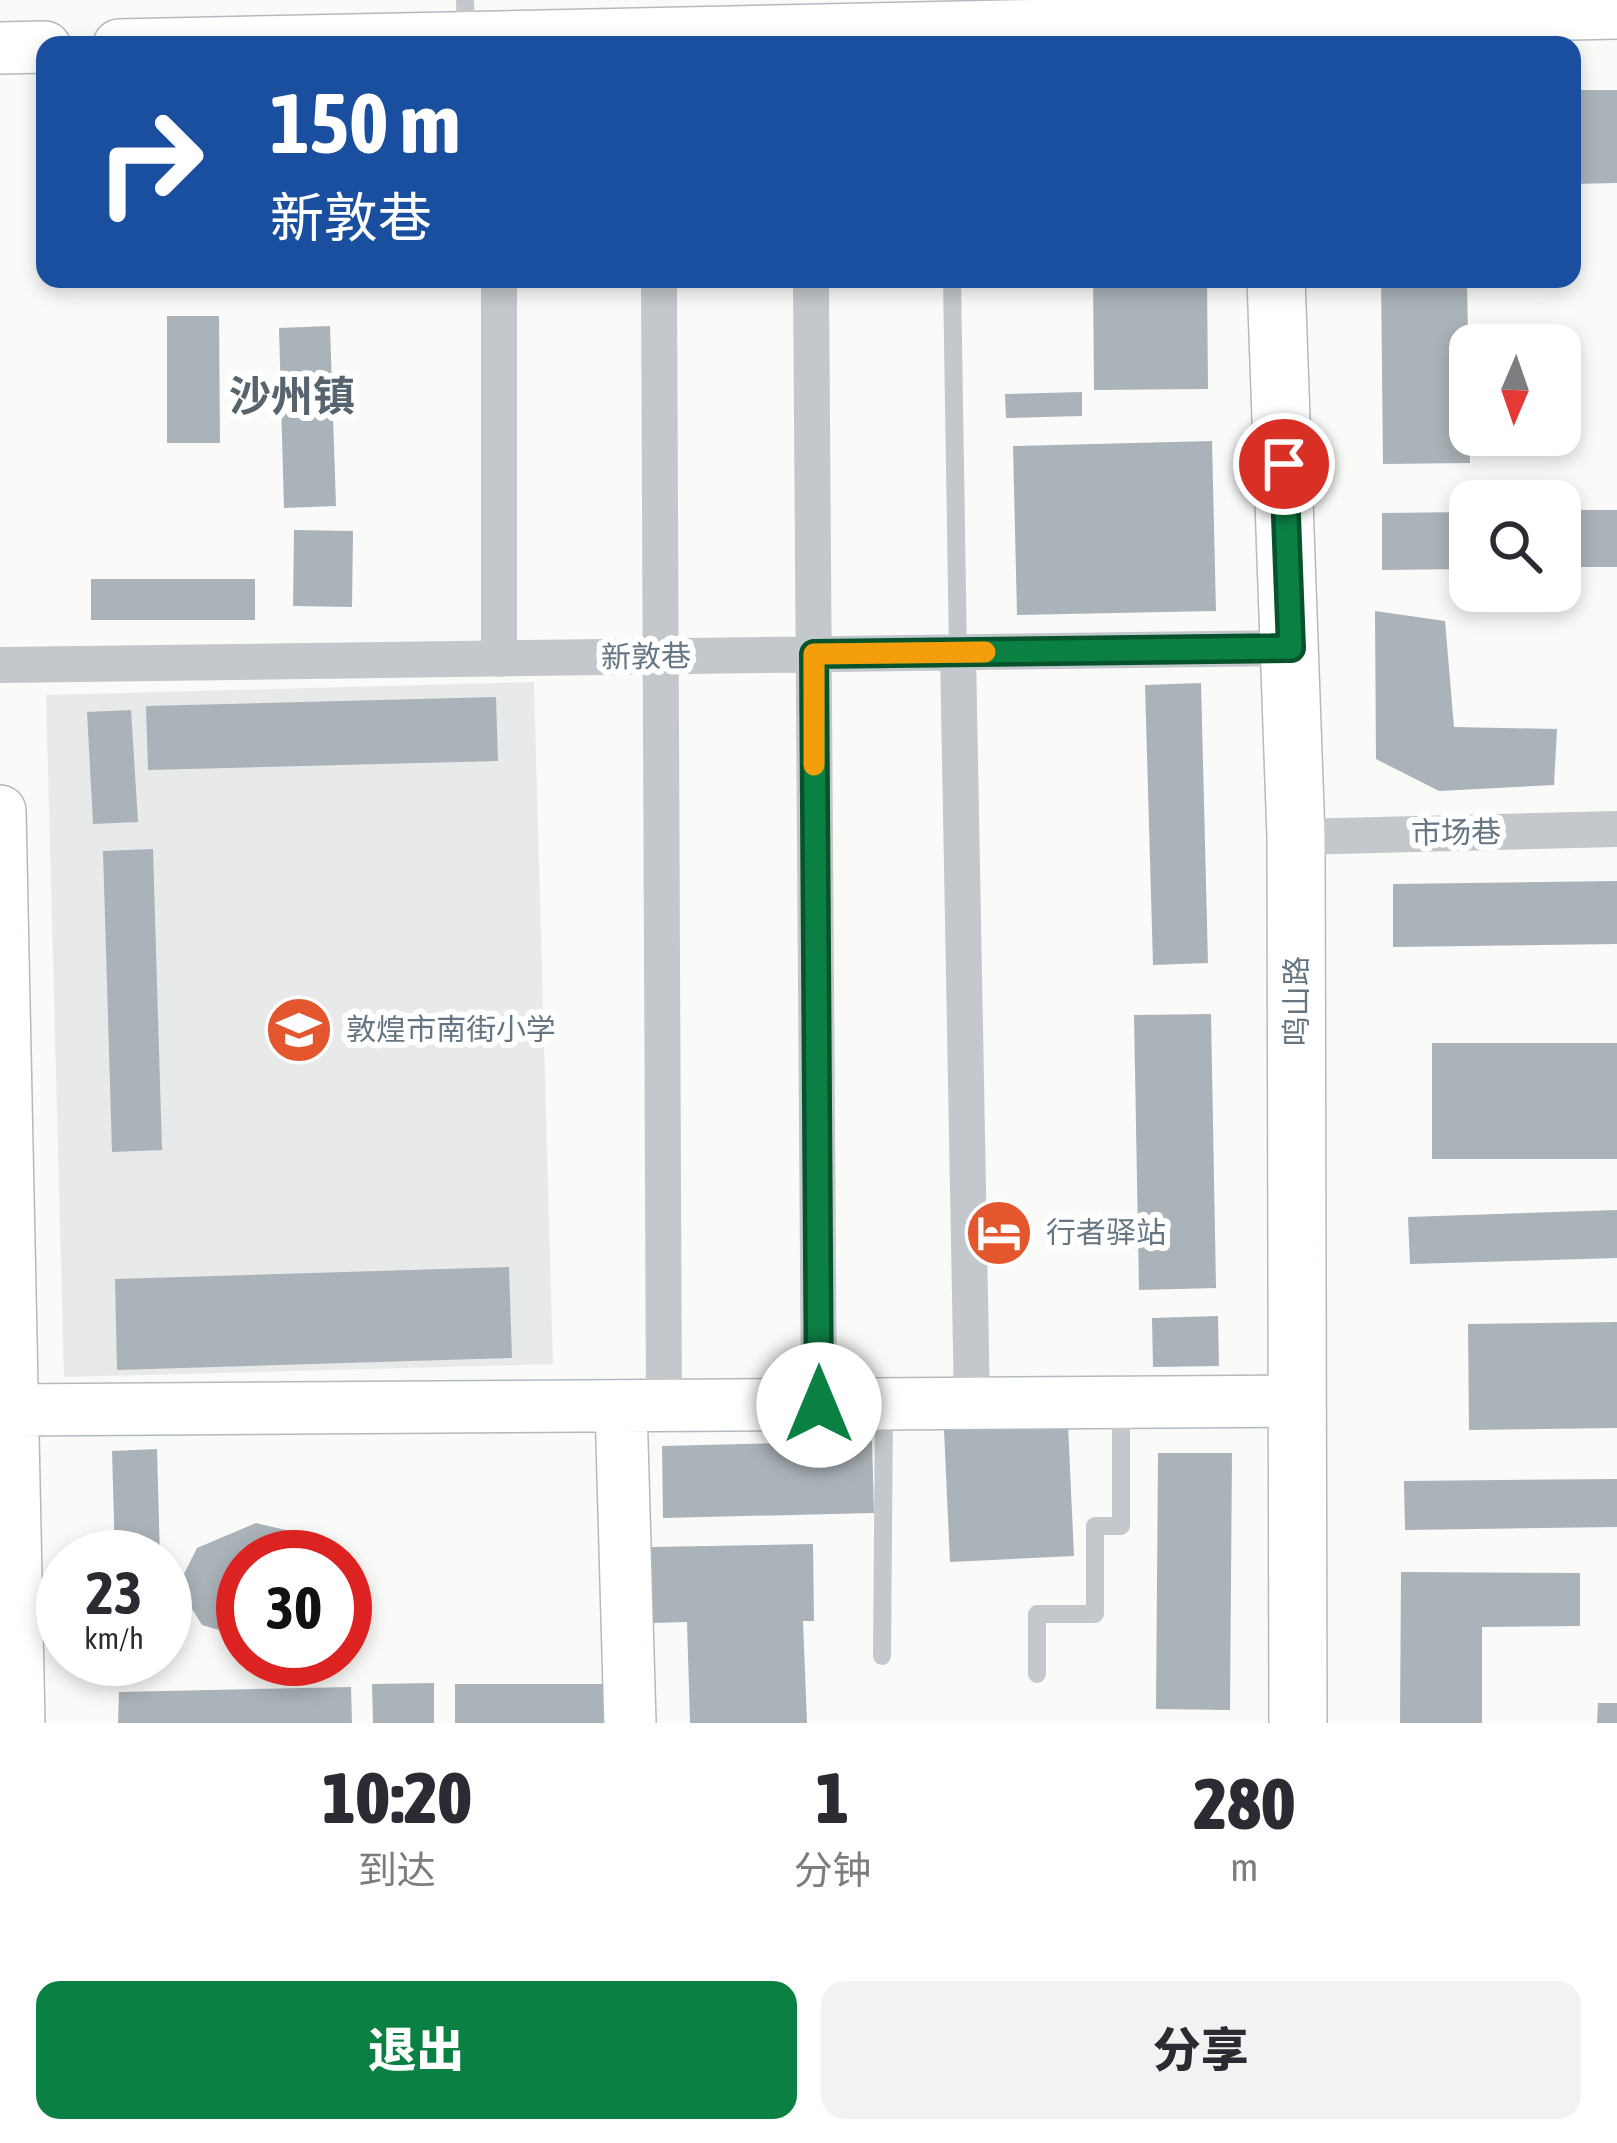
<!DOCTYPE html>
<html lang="zh">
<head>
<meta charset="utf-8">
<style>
  body { margin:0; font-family:"Asap Condensed","Noto Sans SC",sans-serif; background:#f2f2f3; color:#2b2b33; height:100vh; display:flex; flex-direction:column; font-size:45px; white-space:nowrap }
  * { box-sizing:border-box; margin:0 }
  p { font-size:39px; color:#7c7c81 }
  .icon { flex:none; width:66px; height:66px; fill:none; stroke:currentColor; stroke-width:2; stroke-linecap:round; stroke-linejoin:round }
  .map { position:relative; height:1723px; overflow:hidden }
  .panel { display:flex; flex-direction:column; background:#fff; flex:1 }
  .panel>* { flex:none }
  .guide { position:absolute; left:36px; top:36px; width:1545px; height:252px; border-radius:24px; box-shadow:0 6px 18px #0003; background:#1a4fa0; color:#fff; overflow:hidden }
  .needle { width:78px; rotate:182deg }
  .tools { position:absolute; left:1449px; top:324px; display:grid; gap:24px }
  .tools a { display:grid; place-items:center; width:132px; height:132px; border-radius:24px; background:#fff; box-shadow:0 6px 18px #0003; font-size:60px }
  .speed { position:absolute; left:36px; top:1530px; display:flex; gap:24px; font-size:60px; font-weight:700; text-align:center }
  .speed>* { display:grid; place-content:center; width:156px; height:156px; border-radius:50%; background:#fff; box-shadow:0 6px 18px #0003; line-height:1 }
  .speed small { font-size:30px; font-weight:400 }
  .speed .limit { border:18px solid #d22; background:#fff; color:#111 }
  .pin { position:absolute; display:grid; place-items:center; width:102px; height:102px; color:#fff; margin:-51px; border:6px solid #fff; border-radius:50%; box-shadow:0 3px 12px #0007 }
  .me { position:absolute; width:132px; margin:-66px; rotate:0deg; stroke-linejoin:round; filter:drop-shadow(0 0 9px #0008) }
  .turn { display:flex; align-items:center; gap:42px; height:252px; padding:0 36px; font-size:54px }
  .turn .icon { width:156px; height:156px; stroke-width:2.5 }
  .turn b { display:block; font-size:84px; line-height:102px }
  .eta { display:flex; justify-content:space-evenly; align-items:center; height:204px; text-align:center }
  .eta b { font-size:72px; font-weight:800; line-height:84px }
  .primary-button { display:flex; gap:24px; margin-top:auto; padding:24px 36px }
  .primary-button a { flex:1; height:138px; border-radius:24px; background:#0b8043; color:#fff; font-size:48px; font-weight:800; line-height:138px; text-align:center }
  .primary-button a+a { background:#f2f2f3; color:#2b2b33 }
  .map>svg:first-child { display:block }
  .built { fill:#e8e9e9 }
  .building { fill:#aab3b9 }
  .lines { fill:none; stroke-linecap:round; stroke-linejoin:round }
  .secondary-casing { stroke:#b3babf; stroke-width:54 }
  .primary-casing { stroke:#b5babe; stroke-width:60 }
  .lane { stroke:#c3c8cc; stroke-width:18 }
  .street { stroke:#c3c8cc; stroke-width:36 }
  .secondary { stroke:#fff; stroke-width:51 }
  .primary { stroke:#fff; stroke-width:57 }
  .route-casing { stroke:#07532c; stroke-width:30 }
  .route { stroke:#0b8043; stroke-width:21 }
  .slow { stroke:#f59e0b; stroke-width:21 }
  .labels { text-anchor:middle; stroke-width:12; stroke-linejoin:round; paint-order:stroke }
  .street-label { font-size:30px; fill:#657683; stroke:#fff }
  .poi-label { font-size:30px; fill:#657683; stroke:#fff; text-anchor:start }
  .district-label { font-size:42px; font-weight:bold; fill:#57646e; stroke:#fff }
</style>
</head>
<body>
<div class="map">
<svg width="1617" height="1723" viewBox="0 0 1617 1723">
  <rect width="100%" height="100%" fill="#fafaf8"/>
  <path class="built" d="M534 682 553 1364 64 1377 46 695Z"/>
  <path class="building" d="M1572 90H1617V183L1572 184Z
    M1093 279H1207L1208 389 1094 390Z
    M1381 279H1467L1470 463 1383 464Z
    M167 316H219L220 443H167Z
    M330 326 336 506 284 508 279 328Z
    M1082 392V416L1006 418 1005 394Z
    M1212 441 1216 611 1017 615 1013 446Z
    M1560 510H1617V567H1560Z
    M1470 512V569L1382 570V513Z
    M294 530 353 531 352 607 293 606Z
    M91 579H255V620H91Z
    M1375 611 1445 621 1454 727 1557 729 1554 785 1439 791 1376 759Z
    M1201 683 1208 963 1153 965 1145 685Z
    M496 697 498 761 148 770 146 706Z
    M131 710 138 822 93 824 87 712Z
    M153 849 162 1150 112 1152 103 851Z
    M1617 881V944L1393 947V884Z
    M1211 1014 1216 1288 1139 1290 1134 1015Z
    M1432 1043H1617V1159H1432Z
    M1617 1210V1258L1410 1264 1408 1217Z
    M509 1267 512 1358 117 1370 115 1279Z
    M1218 1316 1219 1366 1153 1367 1152 1318Z
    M1617 1322V1428L1469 1430 1468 1324Z
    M1068 1425 1074 1556 950 1562 944 1430Z
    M872 1441 874 1513 663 1518 662 1446Z
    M157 1449 160 1557H115L112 1451Z
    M1158 1453H1232L1230 1710 1156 1709Z
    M1617 1479V1527L1405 1530 1404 1481Z
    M256 1523 298 1533 305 1557H243V1637L202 1625 178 1586 197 1548Z
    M813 1544 814 1621H803L807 1723H690L687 1622 652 1623 651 1547Z
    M1401 1572 1580 1573V1626L1482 1627V1723H1400Z
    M434 1683V1723H373L372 1684Z
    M455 1684H614V1723H455Z
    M351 1687 352 1723H118L119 1692Z
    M1598 1703H1617V1723H1597Z"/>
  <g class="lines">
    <g class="secondary-casing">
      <path id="secondary" d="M119 45 1617 13
        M0 48 45 47
        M0 811 19 1723
        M621 1406 630 1723
        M13 1410 1298 1401"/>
    </g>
    <g class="primary-casing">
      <path id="primary" d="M1265 0 1267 45
        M1276 279 1296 837 1298 1723"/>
    </g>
    <path class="lane" d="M465 0 466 33
      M952 279 958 653
      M882 1656 884 1409
      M1037 1674V1614H1095V1526H1121V1408"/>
    <path class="street" d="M659 279 664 1406
      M811 279 819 1405
      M958 653 972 1404
      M499 659V279
      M0 665 1291 648
      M1296 837 1617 829"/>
    <use href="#secondary" class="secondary"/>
    <use href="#primary" class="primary"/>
  </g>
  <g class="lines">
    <g class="route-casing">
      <path id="route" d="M819 1405 814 654 1291 648 1284 464"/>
    </g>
    <use href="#route" class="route"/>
    <path class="slow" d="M814 765V654L985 652"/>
  </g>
  <defs>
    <g id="school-disc" transform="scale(3.45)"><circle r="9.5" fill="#e4572e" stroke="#fff"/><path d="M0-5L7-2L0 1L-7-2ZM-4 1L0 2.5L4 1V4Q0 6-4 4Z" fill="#fff"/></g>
    <g id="hotel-disc" transform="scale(3.45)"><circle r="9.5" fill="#e4572e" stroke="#fff"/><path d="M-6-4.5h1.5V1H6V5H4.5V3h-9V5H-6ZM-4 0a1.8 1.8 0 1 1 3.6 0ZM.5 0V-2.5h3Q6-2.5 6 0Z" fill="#fff"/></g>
  </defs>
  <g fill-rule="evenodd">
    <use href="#school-disc" x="299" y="1030"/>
    <use href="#hotel-disc" x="999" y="1233"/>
  </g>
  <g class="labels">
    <g class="street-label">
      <text transform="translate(646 657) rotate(-1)" y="10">新敦巷</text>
      <text transform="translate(1456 833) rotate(-1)" y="10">市场巷</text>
      <text transform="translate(1297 1001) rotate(-90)" y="10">鸣山路</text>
    </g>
    <g class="poi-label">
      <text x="346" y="1040">敦煌市南街小学</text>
      <text x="1046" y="1243">行者驿站</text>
    </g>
    <g class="district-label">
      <text x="292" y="411">沙州镇</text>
    </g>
  </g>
</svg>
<div class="tools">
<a><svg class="needle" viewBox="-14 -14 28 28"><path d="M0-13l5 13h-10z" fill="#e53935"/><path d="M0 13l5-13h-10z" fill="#7c7c81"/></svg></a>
<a><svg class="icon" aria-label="search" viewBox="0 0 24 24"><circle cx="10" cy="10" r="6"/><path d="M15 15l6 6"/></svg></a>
</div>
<div class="speed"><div>23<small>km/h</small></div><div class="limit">30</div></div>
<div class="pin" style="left:1284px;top:464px;background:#d93025"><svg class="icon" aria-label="arrive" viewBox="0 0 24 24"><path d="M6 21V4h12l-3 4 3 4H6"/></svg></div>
<svg class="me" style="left:819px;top:1405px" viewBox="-20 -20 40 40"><circle r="19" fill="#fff"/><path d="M0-13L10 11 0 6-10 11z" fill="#0b8043"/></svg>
<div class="guide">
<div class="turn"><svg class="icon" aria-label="right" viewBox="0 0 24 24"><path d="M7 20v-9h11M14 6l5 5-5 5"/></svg><div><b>150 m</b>新敦巷</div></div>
</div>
</div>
<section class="panel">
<div class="eta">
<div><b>10:20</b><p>到达</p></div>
<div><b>1</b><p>分钟</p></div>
<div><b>280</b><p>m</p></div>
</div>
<div class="primary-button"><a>退出</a><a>分享</a></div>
</section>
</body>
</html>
